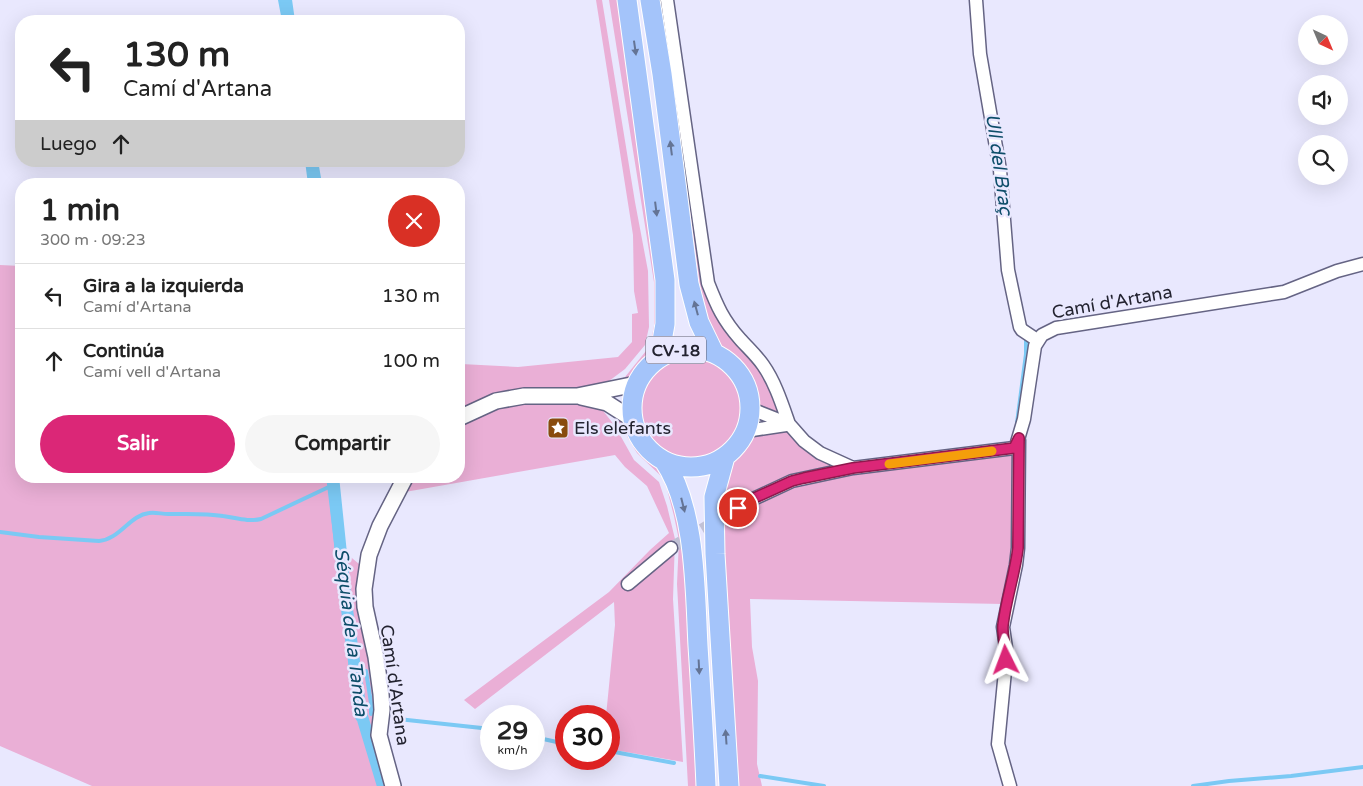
<!DOCTYPE html>
<html lang="es">
<head>
<meta charset="utf-8">
<style>
  body { margin:0; font-family:"Varela Round",sans-serif; background:#f6f6f6; color:#222; height:100vh; display:flex; flex-direction:column; font-size:19px; white-space:nowrap }
  * { box-sizing:border-box; margin:0 }
  p { font-size:16px; color:#767676 }
  .icon { flex:none; width:28px; height:28px; fill:none; stroke:currentColor; stroke-width:2; stroke-linecap:round; stroke-linejoin:round }
  .map { position:relative; flex:1; overflow:hidden }
  .side { position:absolute; left:15px; top:178px; width:450px; height:305px; display:flex; flex-direction:column; background:#fff; border-radius:20px; box-shadow:0 5px 20px #0002 }
  .side>* { flex:none }
  .banner { position:absolute; left:15px; top:15px; width:450px; height:152px; border-radius:20px; box-shadow:0 5px 20px #0002; background:#fff; color:#222; overflow:hidden }
  .needle { width:32px; rotate:136deg }
  .tools { position:absolute; left:1298px; top:15px; display:grid; gap:10px }
  .tools a { display:grid; place-items:center; width:50px; height:50px; border-radius:50%; background:#fff; box-shadow:0 5px 20px #0002; font-size:25px }
  .speed { position:absolute; left:480px; top:705px; display:flex; gap:10px; font-size:25px; font-weight:700; text-align:center }
  .speed>* { display:grid; place-content:center; width:65px; height:65px; border-radius:50%; background:#fff; box-shadow:0 5px 20px #0002; line-height:1 }
  .speed small { font-size:12px; font-weight:400 }
  .speed .limit { border:8px solid #d22; background:#fff; color:#111 }
  .pin { position:absolute; display:grid; place-items:center; width:42px; height:42px; color:#fff; margin:-21px; border:2px solid #fff; border-radius:50%; box-shadow:0 1px 5px #0007 }
  .me { position:absolute; width:55px; margin:-28px; rotate:357deg; stroke-linejoin:round; filter:drop-shadow(0 0 4px #0008) }
  .turn { display:flex; align-items:center; gap:18px; height:105px; padding:0 25px; font-size:22px }
  .turn .icon { width:65px; height:65px; stroke-width:2.5 }
  .turn b { display:block; font-size:35px; line-height:42px }
  .then { display:flex; align-items:center; height:48px; padding:0 25px; background:#0003; gap:10px; font-size:19px }
  .round { display:grid; place-items:center; flex:none; width:52px; height:52px; border-radius:26px; background:#f6f6f6 }
  .overview { display:flex; align-items:center; justify-content:space-between; height:85px; padding:0 25px }
  h1 { font-size:30px; font-weight:700; line-height:38px }
  .action { display:flex; gap:10px; margin-top:auto; padding:10px 25px }
  .action a { flex:1; height:58px; border-radius:30px; background:#db2777; color:#fff; font-size:20px; font-weight:700; line-height:58px; text-align:center }
  .action a+a { background:#f6f6f6; color:#222 }
  ul { padding:0; list-style:none }
  li { display:flex; align-items:center; gap:15px; height:65px; padding:0 25px; border-top:1px solid #e0e0e0 }
  li div { flex:1 }
  li b { display:block; font-size:19px }
  li em { font-style:normal }
  .map>svg:first-child { display:block }
  .green { fill:#eaafd6 }
  .lines { fill:none; stroke-linecap:round; stroke-linejoin:round }
  .stream { stroke:#7bc9f4; stroke-width:4 }
  .canal { stroke:#7bc9f4; stroke-width:12 }
  .minor-tunnel { stroke:#c1c1d5; stroke-width:12; stroke-dasharray:12 6; stroke-linecap:butt }
  .minor-casing { stroke:#656484; stroke-width:15 }
  .tertiary-casing { stroke:#656484; stroke-width:18 }
  .primary-casing { stroke:#fff; stroke-width:21 }
  .minor { stroke:#fff; stroke-width:12 }
  .tertiary { stroke:#fff; stroke-width:15 }
  .primary { stroke:#a4c4fa; stroke-width:19 }
  .oneway { fill:#647495 }
  .route-casing { stroke:#8e194d; stroke-width:12 }
  .route { stroke:#db2777; stroke-width:9 }
  .slow { stroke:#f59e0b; stroke-width:9 }
  .labels { text-anchor:middle; stroke-width:5; stroke-linejoin:round; paint-order:stroke }
  .shield { fill:#e9e8fe; stroke:#5e5e6e; stroke-width:1 }
  .shield-label { font-size:16px; font-weight:bold; fill:#232330 }
  .street-label { font-size:18px; fill:#232330; stroke:#e9e8fe }
  .poi-label { font-size:18px; fill:#232330; stroke:#e9e8fe; text-anchor:start }
  .water-label { font-size:19px; font-style:italic; fill:#0d4d69; stroke:#e9e8fe }
</style>
</head>
<body>
<div class="map">
<svg width="1363" height="786" viewBox="0 0 1363 786">
  <rect width="100%" height="100%" fill="#e9e8fe"/>
  <path class="green" d="M596 0H602L635 202 648 271 649 327 645 345 625 369 605 384 577 388 514 391 482 399 459 411V369L461 364 518 367 618 357 632 342V314L638 313 634 291 633 235Z
    M609 0H621L646 171 659 316 652 353 638 367 631 378 613 382 625 377 650 346 654 326V282Z
    M657 0H666L707 283 753 355 784 418 758 409 753 385 739 363 719 346 702 312Z
    M0 265 21 266V476H327L356 719 360 725 379 786H92L0 746Z
    M640 408a51 51 0 1 1 102 0a51 51 0 1 1-102 0Z
    M528 401H575L603 406 604 412 615 426 634 460 659 482 667 506 675 539 673 599 683 762 609 749V716H606L615 625 614 602 475 709 464 700 609 592 650 550 669 533 647 486 625 467 615 455 405 492 413 476H459V425L488 411Z
    M611 414 624 422 634 444 660 469 669 481 686 549 700 786H688L677 584 679 540 674 516 667 489 662 477 637 453 619 423Z
    M788 428 841 467 792 483 1016 450 1015 550 1003 604 750 599 752 647 758 681 757 764 762 786H735L720 511 732 460 742 449 752 436Z
    M346 553 359 564 357 596 374 679 372 738C355 679 350 614 346 553Z"/>
  <g class="lines">
    <path class="stream" d="M280 0 284 21
      M307 161 310 184
      M1017 423 1026 354V338
      M328 476 357 717 358 719 362 718
      M0 532 39 537 99 541C120 539 130 515 149 513 155 512 162 514 168 514 187 514 205 513 223 516 237 518 248 522 261 519L333 485
      M356 673 366 671 371 703V714
      M398 719 491 729
      M534 737 566 744
      M609 751 674 763
      M760 776 824 786
      M1193 786 1229 781 1291 776 1363 767"/>
    <path class="canal" d="M286 0 289 21
      M312 161 316 184
      M333 476 346 602 361 713 383 786"/>
    <path class="minor-tunnel" d="M671 548 718 520"/>
    <g class="minor-casing">
      <path id="minor" d="M667 0 708 283C717 306 723 320 740 339 748 348 756 355 763 365 775 382 782 404 789 424
        M976 0 980 54 1000 170 1008 270 1020 327 1022 330 1037 340
        M751 409 789 424 804 441 820 453 853 468 1014 448 1016 446 1024 419 1035 346 1042 335 1056 328 1284 292 1337 271 1363 264
        M746 431 786 425
        M725 516 751 500 792 481 853 468
        M628 584 671 548
        M1010 786 998 744 1005 671 1006 648 1003 627 1016 565 1018 548 1019 440"/>
    </g>
    <g class="tertiary-casing">
      <path id="tertiary" d="M581 397 607 403 632 419
        M459 418 496 401 524 396H577L636 384
        M393 786 379 735 382 710 381 694 376 657 365 607 364 589 369 555 380 526 406 476"/>
    </g>
    <g class="primary-casing">
      <path id="primary" d="M627 0 665 280V324L659 358
        M650 0 662 74 689 284 699 322 714 353
        M632 408a59 59 0 1 1 118 0a59 59 0 1 1-118 0Z
        M725 457 714 497 715 554 729 786
        M664 461C696 508 695 590 698 646 701 692 704 739 706 786"/>
    </g>
    <use href="#minor" class="minor"/>
    <use href="#tertiary" class="tertiary"/>
    <use href="#primary" class="primary"/>
  </g>
  <defs><path id="oneway-solid" d="M-6-.8H1V-3.2L6.5 0L1 3.2V.8H-6Z" transform="scale(1.25)"/></defs>
  <g class="oneway">
    <use href="#oneway-solid" transform="translate(635 48) rotate(82)"/>
    <use href="#oneway-solid" transform="translate(671 148) rotate(-97)"/>
    <use href="#oneway-solid" transform="translate(656 209) rotate(83)"/>
    <use href="#oneway-solid" transform="translate(696 308) rotate(-105)"/>
    <use href="#oneway-solid" transform="translate(683 505) rotate(76)"/>
    <use href="#oneway-solid" transform="translate(699 667) rotate(87)"/>
    <use href="#oneway-solid" transform="translate(726 737) rotate(-94)"/>
  </g>
  <g class="lines">
    <g class="route-casing">
      <path id="route" d="M738 508 750 500 792 481 804 478 853 468 1014 448 1019 438 1018 548C1015 574 1006 599 1003 625 1002 636 1006 648 1006 660"/>
    </g>
    <use href="#route" class="route"/>
    <path class="slow" d="M889 464 992 451"/>
  </g>
  <defs>
    <g id="sight-square" transform="scale(1.125)"><rect x="-9" y="-9" width="18" height="18" rx="4" fill="#884b0d" stroke="#e9e8fe"/><path d="M0-6L1.8-2.2L6-1.7L2.9 1.2L3.7 5.4L0 3.3L-3.7 5.4L-2.9 1.2L-6-1.7L-1.8-2.2Z" fill="#fff"/></g>
  </defs>
  <g fill-rule="evenodd">
    <use href="#sight-square" x="558" y="428"/>
  </g>
  <g class="labels">
    <rect class="shield" x="646" y="336.5" width="60" height="27" rx="4"/>
    <g class="shield-label">
      <text x="676" y="356">CV-18</text>
    </g>
    <g class="street-label">
      <text transform="translate(1112 302) rotate(-10)" y="6">Camí d'Artana</text>
      <text transform="translate(395 685) rotate(82)" y="6">Camí d'Artana</text>
    </g>
    <g class="poi-label">
      <text x="574" y="434">Els elefants</text>
    </g>
    <g class="water-label">
      <text transform="translate(1000 164) rotate(82)" y="7">Ull del Braç</text>
      <text transform="translate(352 632) rotate(83)" y="7">Séquia de la Tanda</text>
    </g>
  </g>
</svg>
<div class="tools">
<a><svg class="needle" viewBox="-14 -14 28 28"><path d="M0-13l5 13h-10z" fill="#e53935"/><path d="M0 13l5-13h-10z" fill="#767676"/></svg></a>
<a><svg class="icon" aria-label="sound" viewBox="0 0 24 24"><path d="M4 9h4l5-4v14l-5-4H4zM17 9q2 3 0 6"/></svg></a>
<a><svg class="icon" aria-label="search" viewBox="0 0 24 24"><circle cx="10" cy="10" r="6"/><path d="M15 15l6 6"/></svg></a>
</div>
<div class="speed"><div>29<small>km/h</small></div><div class="limit">30</div></div>
<div class="pin" style="left:738px;top:508px;background:#d93025"><svg class="icon" aria-label="arrive" viewBox="0 0 24 24"><path d="M6 21V4h12l-3 4 3 4H6"/></svg></div>
<svg class="me" style="left:1006px;top:660px" viewBox="-20 -20 40 40"><path d="M0-17L14 15 0 8-14 15z" fill="#db2777" stroke="#fff" stroke-width="4"/></svg>
<div class="banner">
<div class="turn"><svg class="icon" aria-label="left" viewBox="0 0 24 24"><path d="M17 20v-9H6M10 6l-5 5 5 5"/></svg><div><b>130 m</b>Camí d'Artana</div></div>
<div class="then">Luego<svg class="icon" aria-label="ahead" viewBox="0 0 24 24"><path d="M12 20V5M6 11l6-6 6 6"/></svg></div>
</div>
<section class="side">
<div class="overview"><div><h1>1 min</h1><p>300 m · 09:23</p></div><a class="round" style="background:#d93025;color:#fff"><svg class="icon" aria-label="close" viewBox="0 0 24 24"><path d="M6 6l12 12M18 6L6 18"/></svg></a></div>
<ul>
<li><svg class="icon" aria-label="left" viewBox="0 0 24 24"><path d="M17 20v-9H6M10 6l-5 5 5 5"/></svg><div><b>Gira a la izquierda</b><p>Camí d'Artana</p></div><em>130 m</em></li>
<li><svg class="icon" aria-label="ahead" viewBox="0 0 24 24"><path d="M12 20V5M6 11l6-6 6 6"/></svg><div><b>Continúa</b><p>Camí vell d'Artana</p></div><em>100 m</em></li>
</ul>
<div class="action"><a>Salir</a><a>Compartir</a></div>
</section>
</div>
</body>
</html>
